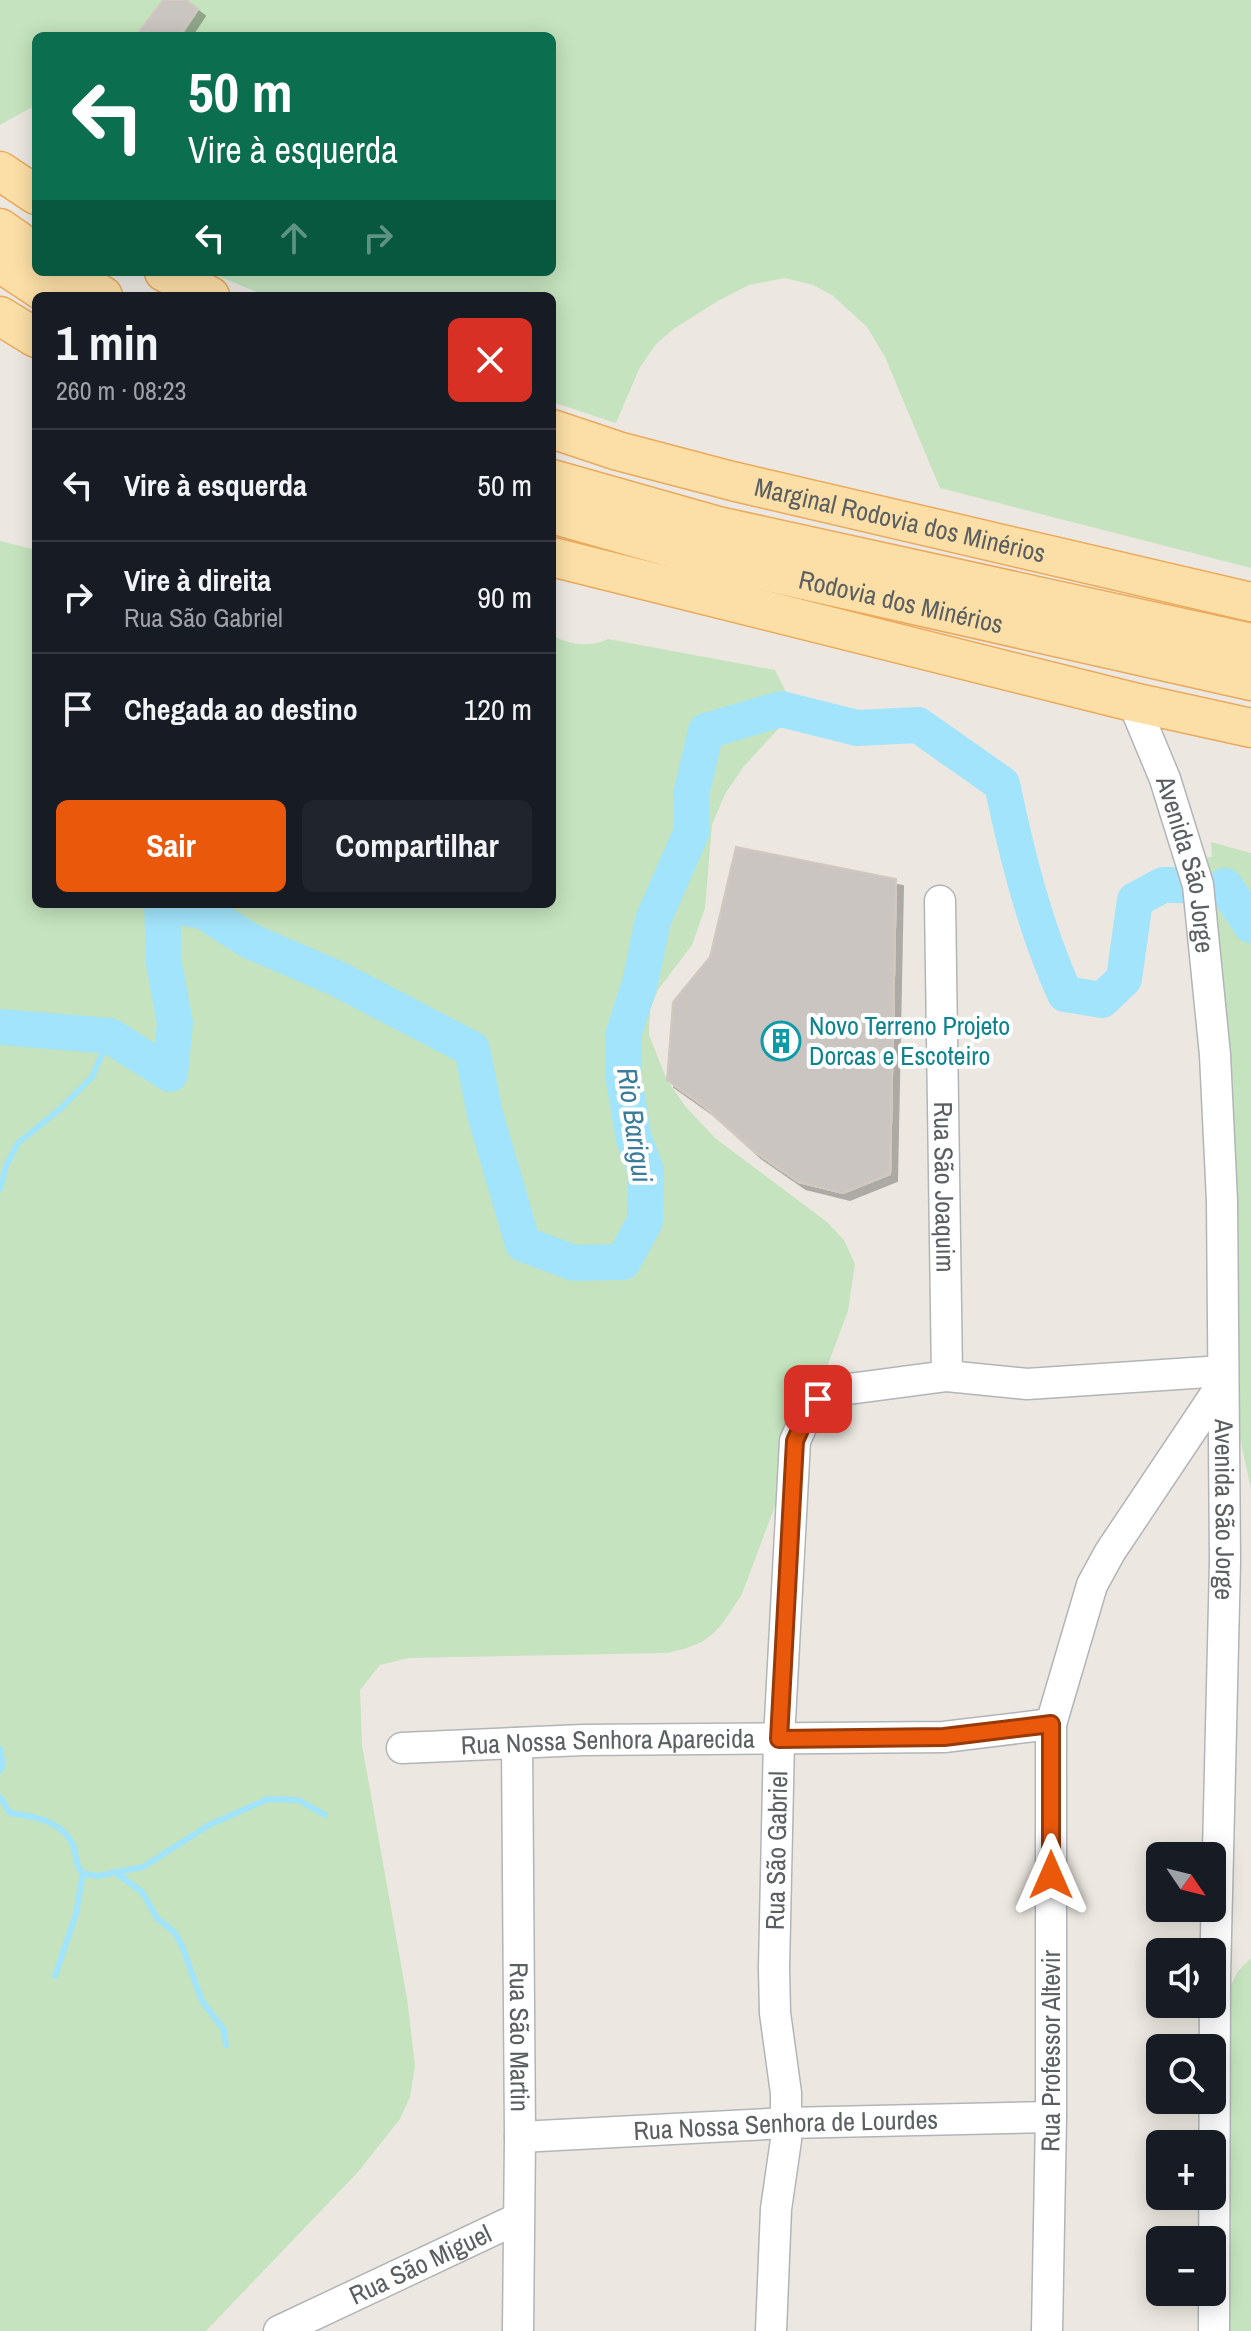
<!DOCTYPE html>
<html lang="pt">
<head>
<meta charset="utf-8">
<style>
  body { margin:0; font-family:"Archivo Narrow",sans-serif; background:#20242c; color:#f1f3f6; height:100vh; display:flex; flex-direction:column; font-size:30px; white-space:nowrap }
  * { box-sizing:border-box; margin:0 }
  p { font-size:26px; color:#9ea1a6 }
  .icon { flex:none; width:44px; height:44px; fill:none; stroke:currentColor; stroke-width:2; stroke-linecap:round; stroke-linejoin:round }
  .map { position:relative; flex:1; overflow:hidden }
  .sheet { position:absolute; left:32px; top:292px; width:524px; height:616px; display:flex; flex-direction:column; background:#171b24; border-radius:12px; box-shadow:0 4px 20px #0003 }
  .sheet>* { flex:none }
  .top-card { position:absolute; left:32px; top:32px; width:524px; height:244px; border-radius:12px; box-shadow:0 4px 20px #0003; background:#0b6e4f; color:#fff; overflow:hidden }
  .needle { width:52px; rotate:125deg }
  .tools { position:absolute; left:1146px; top:1842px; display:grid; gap:16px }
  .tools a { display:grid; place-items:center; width:80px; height:80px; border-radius:12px; background:#171b24; box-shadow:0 4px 20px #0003; font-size:40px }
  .pin { position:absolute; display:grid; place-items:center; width:68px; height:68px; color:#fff; margin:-34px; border-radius:16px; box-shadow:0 4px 12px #0006 }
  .me { position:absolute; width:88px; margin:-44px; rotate:0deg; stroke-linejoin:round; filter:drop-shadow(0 0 6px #0008) }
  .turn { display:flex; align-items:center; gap:28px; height:168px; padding:0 24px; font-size:36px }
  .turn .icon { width:104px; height:104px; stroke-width:2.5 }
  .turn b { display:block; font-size:56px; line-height:68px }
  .lanes { display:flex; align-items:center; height:76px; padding:0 24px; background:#0003; justify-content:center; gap:40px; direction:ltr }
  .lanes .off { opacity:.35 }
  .round { display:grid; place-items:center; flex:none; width:84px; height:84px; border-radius:12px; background:#20242c }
  .summary { display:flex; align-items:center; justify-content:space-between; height:136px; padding:0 24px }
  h1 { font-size:48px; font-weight:700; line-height:60px }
  .action { display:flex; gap:16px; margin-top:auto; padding:16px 24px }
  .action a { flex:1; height:92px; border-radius:12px; background:#ea580c; color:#fff; font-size:32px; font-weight:700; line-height:92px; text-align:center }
  .action a+a { background:#20242c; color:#f1f3f6 }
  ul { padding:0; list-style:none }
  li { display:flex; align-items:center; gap:24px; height:112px; padding:0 24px; border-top:2px solid #363941 }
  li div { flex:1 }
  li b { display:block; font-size:30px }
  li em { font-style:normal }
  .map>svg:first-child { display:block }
  .green { fill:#c5e3be }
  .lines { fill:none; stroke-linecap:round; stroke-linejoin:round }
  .stream { stroke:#a2e4fb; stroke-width:6 }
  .river { stroke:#a2e4fb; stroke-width:36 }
  .building { fill:#cac5c1; stroke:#d1c8c0; stroke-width:2; filter:url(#shadow) }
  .minor-casing { stroke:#b2b5b8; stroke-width:33 }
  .major-casing { stroke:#eba95b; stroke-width:41 }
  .minor { stroke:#fff; stroke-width:30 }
  .major { stroke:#fcdfa7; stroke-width:38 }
  .route-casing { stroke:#983908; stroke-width:20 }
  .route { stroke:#ea580c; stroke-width:14 }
  .labels { text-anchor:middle; stroke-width:8; stroke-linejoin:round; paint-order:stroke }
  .street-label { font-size:26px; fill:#5a5f62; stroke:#fff }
  .culture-label { font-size:26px; fill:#0d838f; stroke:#fff; text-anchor:start }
  .water-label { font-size:28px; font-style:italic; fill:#3b7b9b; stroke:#fff }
</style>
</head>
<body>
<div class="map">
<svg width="1251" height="2331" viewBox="0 0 1251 2331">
  <defs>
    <filter id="shadow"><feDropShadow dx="7" dy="7" stdDeviation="0" flood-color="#0004"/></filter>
  </defs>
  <rect width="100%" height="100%" fill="#ece8e1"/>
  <path class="green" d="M0 0H1251V568L940 488 885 357 867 327 832 295 813 285 785 278 749 285 718 301 675 328 656 344 639 369 616 423 552 402V296H266L218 276 220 272H552V36H187L182 34 36 36V105L0 125Z
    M0 541 36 550V904H552V635C570 645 589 648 608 639L775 670 789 698 783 724 744 766 725 794 712 825 705 908 692 945 658 990 650 1009 649 1035 667 1080 686 1107 715 1138 827 1222 844 1240 855 1264 848 1311 742 1594C717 1632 714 1643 667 1653L409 1658 380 1665 360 1690 362 1745 407 1998 415 2066 410 2097 400 2119 358 2172 206 2331H0Z
    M1211 842 1251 853V1489L1235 1415 1203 858 1212 857Z
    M1251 1958V2331H1200L1228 1991 1238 1971Z"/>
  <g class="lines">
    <path class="stream" d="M0 1189 6 1166 18 1143 59 1110 92 1077 110 1036
      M0 1749 3 1765 0 1771
      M0 1797 10 1813C32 1816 60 1820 72 1843 78 1853 72 1858 82 1873L97 1876 143 1867 209 1825 268 1799 298 1800 325 1815
      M115 1872 142 1892 157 1918 174 1932 182 1946 202 2001 224 2030 226 2045
      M55 1976 76 1914 83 1873"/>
    <path class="river" d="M1225 886 1251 925
      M0 1027 110 1036 170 1074 175 1023 164 964 162 904 203 911 250 941 338 979 472 1049 485 1114 523 1244 574 1263 623 1262 645 1221 646 1171 634 1139 624 1080 623 1036 640 983 653 920 692 831 691 795 706 731 781 709 857 728 918 725 1002 784C1017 855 1035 928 1065 994L1102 1000 1124 979 1135 900 1163 885H1182"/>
  </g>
  <path class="building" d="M163 0H186L198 9 180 36H136Z
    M736 847 896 879 890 1174 843 1193 799 1182 754 1151 705 1107 667 1080 673 1002 710 957Z"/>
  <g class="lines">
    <g class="minor-casing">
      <g id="minor">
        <path id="s1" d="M1133 702 1165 779 1198 885 1215 1055 1222 1201 1225 1562 1215 1976 1214 2331"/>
        <path id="s2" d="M940 901 947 1376"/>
        <path id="s3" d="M517 1743 520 2137 518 2331"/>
        <path id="s4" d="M402 1748 583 1740 944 1737 1051 1724"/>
        <path id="s5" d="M520 2137 786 2123 1051 2117"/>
        <path id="s6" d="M279 2331 517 2219"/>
        <path id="s7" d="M771 2331 776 2209 786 2140V2093L775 2013 774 1968 779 1739 795 1441 807 1414 818 1399 841 1390 947 1376 1027 1384 1223 1371"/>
        <path id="s8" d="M1047 2331 1051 2117V1724L1092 1585 1110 1552 1223 1383"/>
      </g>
    </g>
    <g class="major-casing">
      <g id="major">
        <path d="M0 171 36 195"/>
        <path d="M0 228 36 253"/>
        <path d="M0 263 50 296"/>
        <path d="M64 272 103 296"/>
        <path d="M164 272 210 296"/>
        <path d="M0 316 36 338"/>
        <path id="s9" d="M552 429 618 451 732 481 1251 602"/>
        <path d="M552 479 718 526 1251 643"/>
        <path id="s10" d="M552 514 711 559 1251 681"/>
        <path d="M552 557 1133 702 1251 728"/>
      </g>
    </g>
    <use href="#minor" class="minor"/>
    <use href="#major" class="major"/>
  </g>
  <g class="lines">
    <g class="route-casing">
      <path id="route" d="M818 1399 807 1414 795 1441 779 1739 944 1737 1051 1724V1875"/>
    </g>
    <use href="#route" class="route"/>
  </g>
  <defs>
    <g id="building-ring" transform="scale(2)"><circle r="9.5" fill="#fff" stroke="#0f9aa8" stroke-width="1.5"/><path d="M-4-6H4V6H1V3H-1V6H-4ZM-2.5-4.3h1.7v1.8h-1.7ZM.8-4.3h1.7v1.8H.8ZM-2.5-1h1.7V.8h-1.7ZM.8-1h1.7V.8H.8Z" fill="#0f9aa8"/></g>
  </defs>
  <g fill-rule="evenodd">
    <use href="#building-ring" x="781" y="1041"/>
  </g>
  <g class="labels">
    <g class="street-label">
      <text dy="9" stroke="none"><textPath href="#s9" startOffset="360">Marginal Rodovia dos Minérios</textPath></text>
      <text dy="9" stroke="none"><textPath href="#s10" startOffset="360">Rodovia dos Minérios</textPath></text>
      <text dy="9" stroke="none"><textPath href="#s1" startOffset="172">Avenida São Jorge</textPath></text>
      <text dy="9" stroke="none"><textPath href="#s2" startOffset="286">Rua São Joaquim</textPath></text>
      <text dy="9" stroke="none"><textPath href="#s1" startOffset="820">Avenida São Jorge</textPath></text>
      <text dy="9" stroke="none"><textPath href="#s4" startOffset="206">Rua Nossa Senhora Aparecida</textPath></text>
      <text dy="9" stroke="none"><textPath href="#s7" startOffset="482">Rua São Gabriel</textPath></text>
      <text dy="9" stroke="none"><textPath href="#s3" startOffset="294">Rua São Martin</textPath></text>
      <text dy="9" stroke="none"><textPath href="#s8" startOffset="280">Rua Professor Altevir</textPath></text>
      <text dy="9" stroke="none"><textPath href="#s5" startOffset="266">Rua Nossa Senhora de Lourdes</textPath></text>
      <text dy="9" stroke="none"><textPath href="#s6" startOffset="156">Rua São Miguel</textPath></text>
    </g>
    <g class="culture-label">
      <text x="809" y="1035">Novo Terreno Projeto<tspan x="809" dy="30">Dorcas e Escoteiro</tspan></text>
    </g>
    <g class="water-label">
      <text transform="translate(635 1125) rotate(82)" y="10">Rio Barigui</text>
    </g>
  </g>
</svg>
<div class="tools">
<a><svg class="needle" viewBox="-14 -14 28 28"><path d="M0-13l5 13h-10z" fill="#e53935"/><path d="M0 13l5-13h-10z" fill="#9ea1a6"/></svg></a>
<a><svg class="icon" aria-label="sound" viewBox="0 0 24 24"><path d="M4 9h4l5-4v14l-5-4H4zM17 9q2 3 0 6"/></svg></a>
<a><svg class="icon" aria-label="search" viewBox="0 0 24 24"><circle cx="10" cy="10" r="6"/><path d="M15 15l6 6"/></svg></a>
<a>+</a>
<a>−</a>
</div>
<div class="pin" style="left:818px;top:1399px;background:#d93025"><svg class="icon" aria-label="arrive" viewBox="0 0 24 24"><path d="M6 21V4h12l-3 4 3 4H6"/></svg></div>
<svg class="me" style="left:1051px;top:1875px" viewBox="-20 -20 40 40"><path d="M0-17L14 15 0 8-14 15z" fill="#ea580c" stroke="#fff" stroke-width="4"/></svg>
<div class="top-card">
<div class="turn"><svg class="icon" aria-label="left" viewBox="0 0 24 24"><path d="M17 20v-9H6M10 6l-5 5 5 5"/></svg><div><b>50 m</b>Vire à esquerda</div></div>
<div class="lanes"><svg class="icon" aria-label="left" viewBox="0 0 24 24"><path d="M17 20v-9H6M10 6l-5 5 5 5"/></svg><svg class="icon off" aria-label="ahead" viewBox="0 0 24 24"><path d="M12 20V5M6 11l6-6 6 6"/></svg><svg class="icon off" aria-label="right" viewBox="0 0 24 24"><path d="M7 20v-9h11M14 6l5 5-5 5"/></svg></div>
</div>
<section class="sheet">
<div class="summary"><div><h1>1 min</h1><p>260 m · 08:23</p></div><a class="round" style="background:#d93025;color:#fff"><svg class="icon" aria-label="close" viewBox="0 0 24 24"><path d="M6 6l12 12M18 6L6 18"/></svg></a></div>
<ul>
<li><svg class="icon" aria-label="left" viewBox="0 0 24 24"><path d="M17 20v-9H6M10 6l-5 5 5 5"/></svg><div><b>Vire à esquerda</b></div><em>50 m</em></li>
<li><svg class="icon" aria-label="right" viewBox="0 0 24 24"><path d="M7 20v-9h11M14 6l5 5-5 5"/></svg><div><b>Vire à direita</b><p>Rua São Gabriel</p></div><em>90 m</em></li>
<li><svg class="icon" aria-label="arrive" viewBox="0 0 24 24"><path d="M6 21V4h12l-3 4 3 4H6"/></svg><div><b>Chegada ao destino</b></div><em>120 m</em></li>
</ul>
<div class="action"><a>Sair</a><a>Compartilhar</a></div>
</section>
</div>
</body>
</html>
